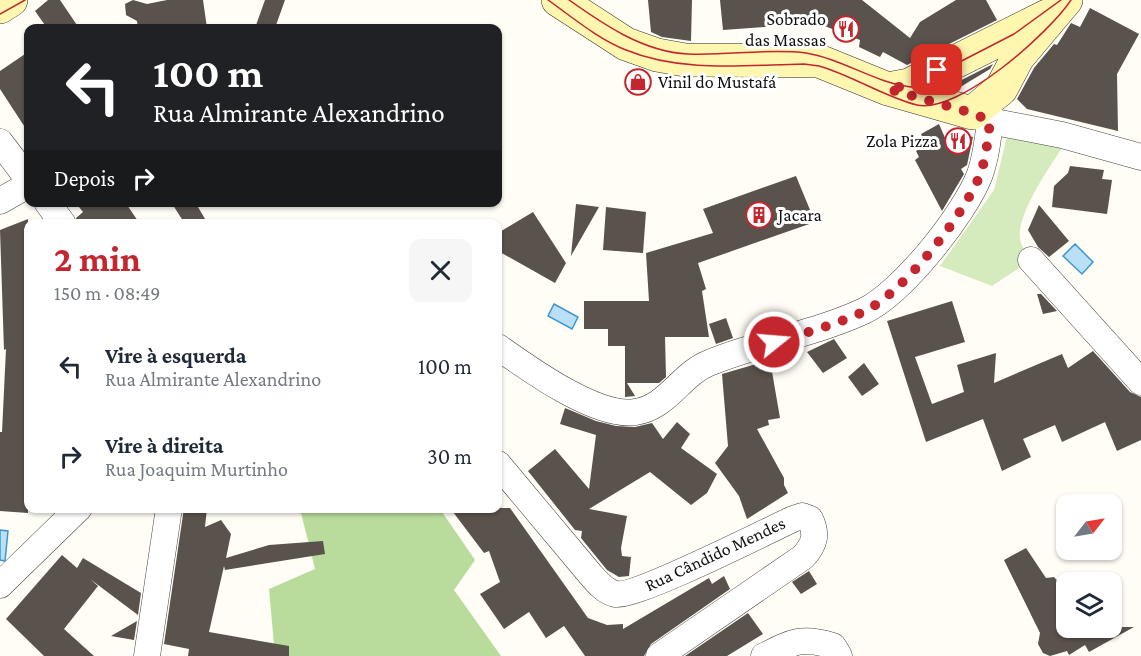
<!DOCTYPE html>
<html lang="pt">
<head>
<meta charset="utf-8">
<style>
  body { margin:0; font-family:"Crimson Pro",serif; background:#f6f6f7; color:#1f2937; height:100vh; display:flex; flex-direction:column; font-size:22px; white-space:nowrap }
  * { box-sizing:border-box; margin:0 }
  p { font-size:20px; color:#747a83 }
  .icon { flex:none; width:33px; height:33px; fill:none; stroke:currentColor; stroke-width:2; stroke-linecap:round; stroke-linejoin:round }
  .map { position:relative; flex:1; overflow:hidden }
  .details { position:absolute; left:24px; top:219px; width:478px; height:294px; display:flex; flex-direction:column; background:#fff; border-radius:12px; box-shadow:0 2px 4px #0004 }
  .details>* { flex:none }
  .guide { position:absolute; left:24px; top:24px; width:478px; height:183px; border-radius:12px; box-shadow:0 2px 4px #0004; background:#202124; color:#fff; overflow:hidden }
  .needle { width:39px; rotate:59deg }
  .buttons { position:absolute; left:1056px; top:494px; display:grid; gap:12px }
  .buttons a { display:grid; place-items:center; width:66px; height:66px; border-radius:12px; background:#fff; box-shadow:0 2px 4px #0004; font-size:30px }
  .pin { position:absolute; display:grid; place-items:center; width:51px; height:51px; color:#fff; margin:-26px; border-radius:12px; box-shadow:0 3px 9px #0006 }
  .me { position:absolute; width:66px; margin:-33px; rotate:73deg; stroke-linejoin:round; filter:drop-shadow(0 0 4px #0008) }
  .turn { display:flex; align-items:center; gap:21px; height:126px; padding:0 30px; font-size:27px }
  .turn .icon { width:78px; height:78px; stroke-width:2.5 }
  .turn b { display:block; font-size:42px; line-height:51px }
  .then { display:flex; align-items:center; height:57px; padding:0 30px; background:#0003; gap:12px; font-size:22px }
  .round { display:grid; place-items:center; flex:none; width:63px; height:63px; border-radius:12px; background:#f6f6f7 }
  .headline { display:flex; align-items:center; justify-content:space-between; height:102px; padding:0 30px }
  h1 { font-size:36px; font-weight:700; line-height:45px; color:#c4262e }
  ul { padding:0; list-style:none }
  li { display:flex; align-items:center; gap:18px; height:90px; padding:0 30px }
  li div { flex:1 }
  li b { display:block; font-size:22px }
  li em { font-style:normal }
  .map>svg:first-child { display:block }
  .green { fill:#d5ebbd }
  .forest { fill:#b9dc9c }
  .water { fill:#b9e0f7; stroke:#3f96cf; stroke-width:1.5 }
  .building { fill:#5a524d }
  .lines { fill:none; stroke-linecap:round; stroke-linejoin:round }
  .street-casing { stroke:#444; stroke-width:27 }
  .secondary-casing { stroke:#333; stroke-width:34 }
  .street { stroke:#fff; stroke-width:26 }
  .secondary { stroke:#fff6b0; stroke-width:33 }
  .tram { stroke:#c4262e; stroke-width:1.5 }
  .route { stroke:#c4262e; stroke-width:10; stroke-dasharray:0 18 }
  .labels { text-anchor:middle; stroke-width:6; stroke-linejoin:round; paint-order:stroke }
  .poi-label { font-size:18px; fill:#111; stroke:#fff; text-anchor:end }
  .street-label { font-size:18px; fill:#111; stroke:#fff }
</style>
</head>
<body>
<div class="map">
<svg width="1141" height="656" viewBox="0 0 1141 656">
  <rect width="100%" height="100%" fill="#fffdf5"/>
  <path class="green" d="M1009 128 1065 144C1051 164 1016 215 1020 239 1021 246 1027 254 1031 260L992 286 940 266 994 190Z"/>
  <path class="forest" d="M300 509H440L475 560 454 590 501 656H275L269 589 315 569Z"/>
  <path class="water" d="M1075 244 1093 262 1082 274 1063 256Z
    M554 304 578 317 572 329 548 316Z
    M0 530 8 531 5 561 0 560Z"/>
  <path class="building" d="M48 0H60L79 28H47L35 11Z
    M133 0 147 4 167 0H203L207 28H138L137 21 126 15 125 4Z
    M265 0H285L275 28H255Z
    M648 0H692L691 41 662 37 651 32Z
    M720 0H862L910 38 920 22 956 0H986L997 20 907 65 883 52 880 57 859 47 860 40 807 19V24L723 30Z
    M1090 8 1139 34 1117 74 1118 131 1027 109 1017 99 1034 68 1054 44 1057 45 1071 23 1080 27Z
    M28 52V132L0 89V71Z
    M993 64 990 69 957 89 948 87Z
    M939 124 946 140 964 135 973 137 967 165 961 169 964 174 942 211 915 160 919 157 916 151 926 145 921 134Z
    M1070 166 1104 170 1102 179 1112 180 1107 214 1052 207 1054 186 1068 173Z
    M796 176 815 222 698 263 706 289 702 291 709 337H665L666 377 659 383H627L635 396 625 397V346H608V329H584V301H649L646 253 713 233 703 209Z
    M75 202H125L140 224H78L76 218 83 212Z
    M171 202H195L208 224H185Z
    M576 204 599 207 571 256Z
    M1039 205 1069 241 1049 257 1038 247 1028 230Z
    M606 207 646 212 643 253 603 250Z
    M533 212 566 263 555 283 498 251V233Z
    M28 219V513L0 511V432H2L6 349 4 350 0 230Z
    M1037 294H1041L1057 311 1043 314Z
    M952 301 965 342 915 357 932 404 964 392 957 365 996 353 994 383 1062 354 1068 368 1093 351 1130 392 1141 397V440L1117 451 1105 422 1062 442 1055 425 1023 439 1031 457 1002 471 983 419 926 442 887 321Z
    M726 318 733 338 716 344 709 324Z
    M834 339 847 358 823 373 807 352Z
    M770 360 780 418 768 420 769 425 757 429 784 478V485L788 493 747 519 739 496 715 463 728 446 722 374Z
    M864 363 879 384 862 396 848 377Z
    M565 408 596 421 616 426 635 427 652 423 663 439 677 422 690 434 681 448 717 474 707 493 691 505 650 472 589 509 627 516 621 548 622 556 631 557 629 576 619 577 607 570 581 538 582 531 575 530 528 471 555 449 589 489 596 435 560 424Z
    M184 508H207L205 527 221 520 231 534 226 558 269 545 323 541 325 554 225 570 224 566 209 632 289 646V656H188L189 649 164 644Z
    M450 508H510L588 618 607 625 623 624V629L709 578 712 584 724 576 730 589 651 644 644 656H585L564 626 546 638 529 612 504 629 480 594 500 582 489 551 484 553Z
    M1026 548 1046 578 1054 577 1066 591V627H1134L1089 652 1085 645 1069 655 1067 651 1050 656 1043 653 1038 644 1040 633 1004 560Z
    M62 555 77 568 83 558 141 593 138 615 90 579 98 586 64 629 94 656H44L6 619Z
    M809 571 817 584 801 594 792 582Z
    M748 613 763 634 727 656H685Z
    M137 621 134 640 111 636Z"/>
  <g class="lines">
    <g class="street-casing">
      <path id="street" d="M976 114 990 121 1062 135 1141 157
        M0 142 28 179
        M0 201 28 185
        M47 202 63 224
        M1031 260 1141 382
        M498 347C529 369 597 418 635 412 667 408 681 374 709 363 760 342 814 334 864 311 902 293 965 214 980 174 986 157 988 139 990 121
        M498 464 590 574C597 582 604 591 615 594 635 598 765 532 793 519L802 516 810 519C818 535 814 545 803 557L659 656
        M0 585 79 508
        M147 656 169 508
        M764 656C792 642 802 636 833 646L839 656"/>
    </g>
    <g class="secondary-casing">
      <path id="secondary" d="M558 0 626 44 657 55 685 60 819 61 888 89 972 113 1001 89 1018 57 1066 0
        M0 7 11 0
        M888 89 909 85 1047 16"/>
    </g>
    <use href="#street" class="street"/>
    <use href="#secondary" class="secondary"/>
    <path class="tram" d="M548 0C572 17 598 39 626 50 682 73 745 65 804 64L819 66C851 75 887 98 917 105 959 114 1049 33 1071 0
      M569 0C603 24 643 52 688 54 726 56 768 48 806 53 843 59 875 83 911 87L1014 34 1061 0
      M0 14 25 0"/>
  </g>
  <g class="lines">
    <path class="route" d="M774 342C805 333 836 325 865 311 904 292 964 215 980 175 986 158 988 139 990 121L972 113 888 89 909 85 937 70"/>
  </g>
  <defs>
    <g id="restaurant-ring" transform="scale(1.35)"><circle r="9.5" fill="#fff" stroke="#c4262e" stroke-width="1.5"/><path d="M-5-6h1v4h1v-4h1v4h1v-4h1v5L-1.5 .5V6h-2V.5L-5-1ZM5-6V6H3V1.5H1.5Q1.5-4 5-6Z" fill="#c4262e"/></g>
    <g id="shop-ring" transform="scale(1.35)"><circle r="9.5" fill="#fff" stroke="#c4262e" stroke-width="1.5"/><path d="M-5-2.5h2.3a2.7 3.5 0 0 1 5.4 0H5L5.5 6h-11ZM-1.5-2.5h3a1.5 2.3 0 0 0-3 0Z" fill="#c4262e"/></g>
    <g id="building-ring" transform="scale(1.35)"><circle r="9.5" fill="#fff" stroke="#c4262e" stroke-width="1.5"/><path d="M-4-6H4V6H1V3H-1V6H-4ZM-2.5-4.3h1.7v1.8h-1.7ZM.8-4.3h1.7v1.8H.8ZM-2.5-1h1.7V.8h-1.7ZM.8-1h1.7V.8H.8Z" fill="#c4262e"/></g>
  </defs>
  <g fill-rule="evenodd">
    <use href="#restaurant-ring" x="846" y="29"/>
    <use href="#shop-ring" x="638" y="82"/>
    <use href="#restaurant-ring" x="958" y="141"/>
    <use href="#building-ring" x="759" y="215"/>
  </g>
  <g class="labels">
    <g class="poi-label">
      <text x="826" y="25">Sobrado<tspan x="826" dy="21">das Massas</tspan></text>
      <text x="658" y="88" text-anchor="start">Vinil do Mustafá</text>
      <text x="938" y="147">Zola Pizza</text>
      <text x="778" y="221" text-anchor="start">Jacara</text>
    </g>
    <g class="street-label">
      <text transform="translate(715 554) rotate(-25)" y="6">Rua Cândido Mendes</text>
    </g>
  </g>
</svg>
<div class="buttons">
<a><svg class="needle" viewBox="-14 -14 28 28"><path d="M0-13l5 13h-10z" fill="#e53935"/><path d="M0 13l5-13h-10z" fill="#747a83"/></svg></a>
<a><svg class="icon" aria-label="layers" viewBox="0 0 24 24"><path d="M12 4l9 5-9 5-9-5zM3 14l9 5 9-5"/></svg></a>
</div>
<div class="pin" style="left:937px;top:70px;background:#d93025"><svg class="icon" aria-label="arrive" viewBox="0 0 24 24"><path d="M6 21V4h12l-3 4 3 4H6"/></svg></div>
<svg class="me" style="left:774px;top:342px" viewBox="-20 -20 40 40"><circle r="17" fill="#c4262e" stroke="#fff" stroke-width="3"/><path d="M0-11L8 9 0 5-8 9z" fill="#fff"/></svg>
<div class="guide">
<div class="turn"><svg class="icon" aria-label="left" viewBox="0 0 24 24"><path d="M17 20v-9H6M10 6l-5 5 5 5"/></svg><div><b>100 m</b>Rua Almirante Alexandrino</div></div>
<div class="then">Depois<svg class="icon" aria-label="right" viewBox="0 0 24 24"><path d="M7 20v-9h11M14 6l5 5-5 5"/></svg></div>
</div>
<section class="details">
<div class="headline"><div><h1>2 min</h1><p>150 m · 08:49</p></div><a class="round"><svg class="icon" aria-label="close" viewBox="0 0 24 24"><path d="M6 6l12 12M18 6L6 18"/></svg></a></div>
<ul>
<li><svg class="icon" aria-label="left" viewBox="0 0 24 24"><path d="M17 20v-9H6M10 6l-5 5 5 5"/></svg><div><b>Vire à esquerda</b><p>Rua Almirante Alexandrino</p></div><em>100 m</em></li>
<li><svg class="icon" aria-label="right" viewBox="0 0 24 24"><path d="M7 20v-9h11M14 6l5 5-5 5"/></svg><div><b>Vire à direita</b><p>Rua Joaquim Murtinho</p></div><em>30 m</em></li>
</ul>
</section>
</div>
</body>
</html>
